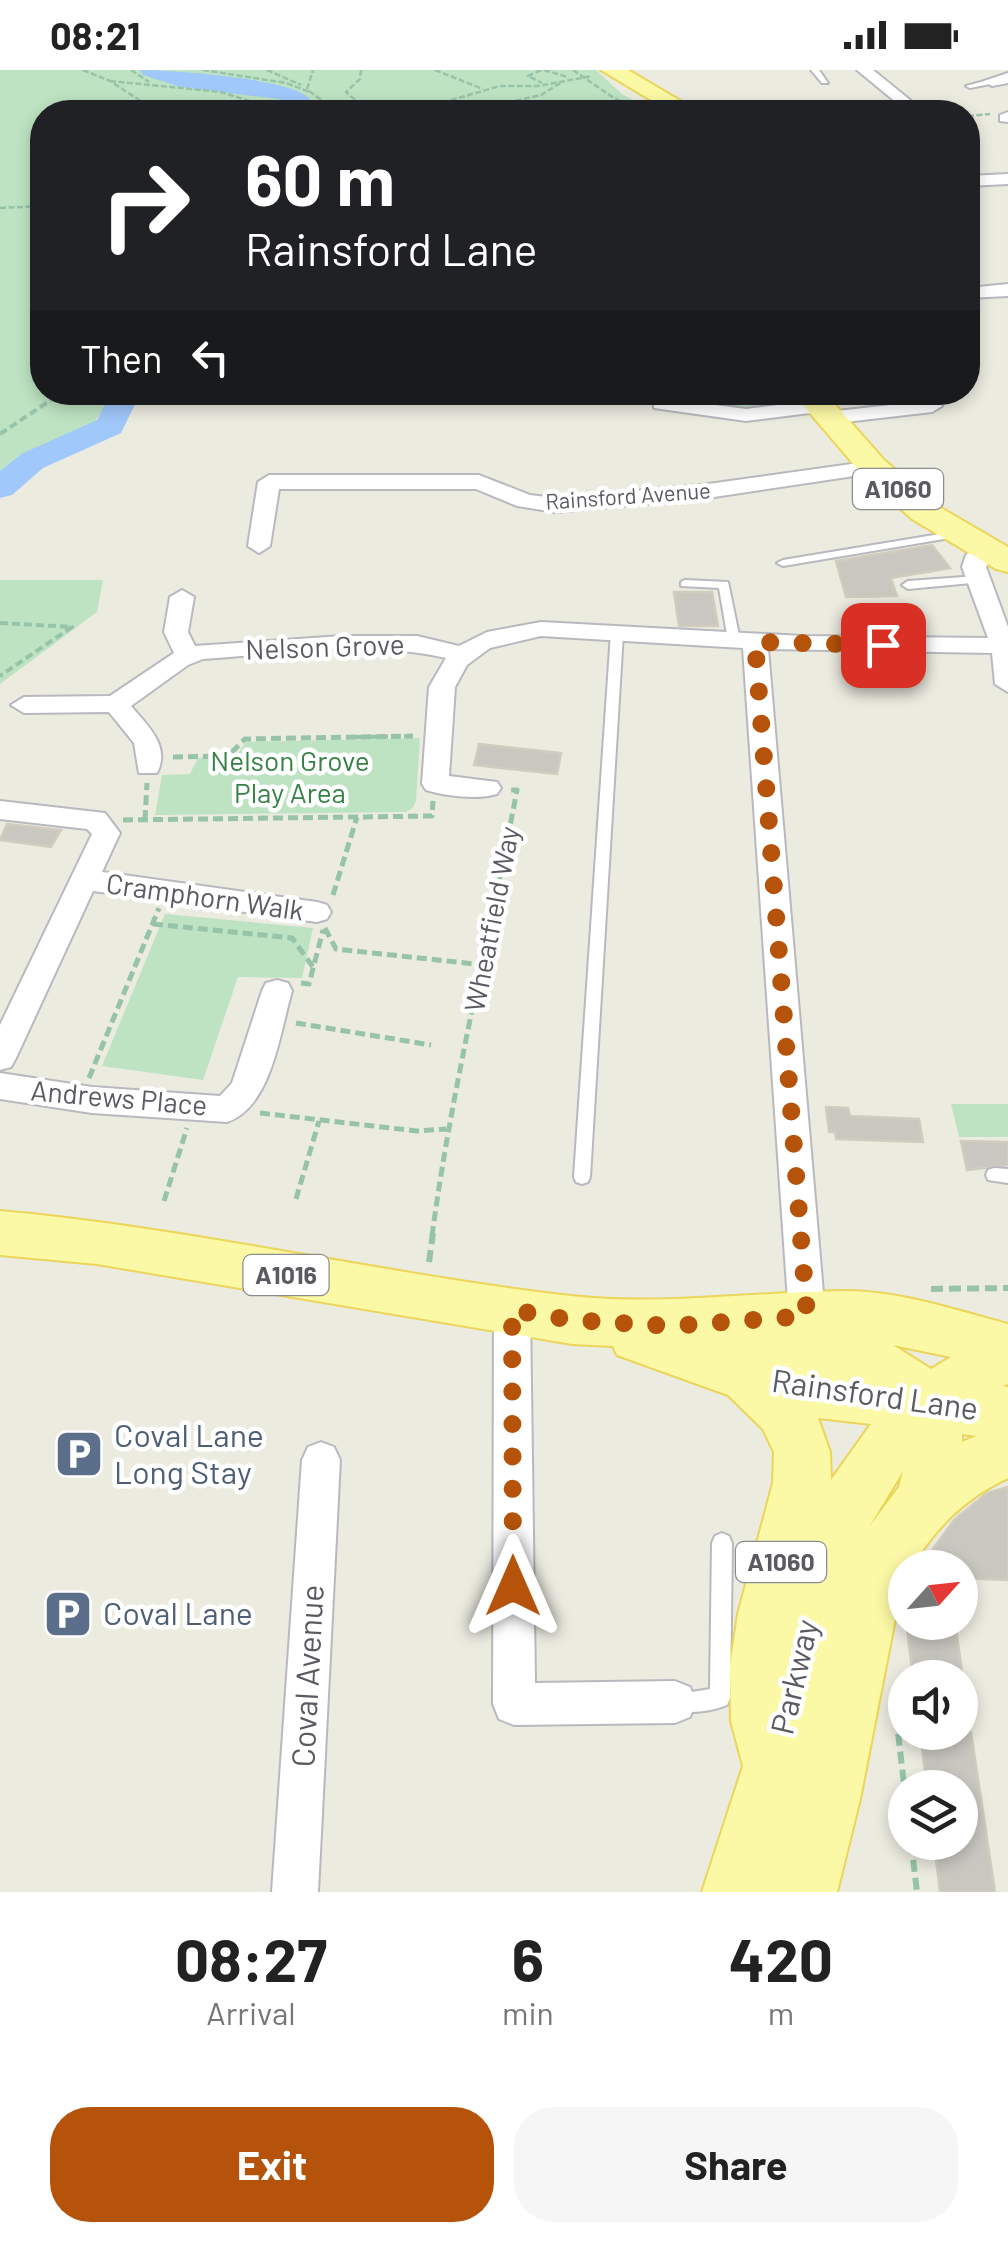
<!DOCTYPE html>
<html lang="en">
<head>
<meta charset="utf-8">
<style>
  body { margin:0; font-family:Barlow,sans-serif; background:#f6f6f6; color:#222; height:100vh; display:flex; flex-direction:column; font-size:38px; white-space:nowrap }
  * { box-sizing:border-box; margin:0 }
  p { font-size:32px; color:#767676 }
  .icon { flex:none; width:55px; height:55px; fill:none; stroke:currentColor; stroke-width:2; stroke-linecap:round; stroke-linejoin:round }
  .map { position:relative; height:1822px; overflow:hidden }
  .panel { display:flex; flex-direction:column; background:#fff; flex:1 }
  .panel>* { flex:none }
  .banner { position:absolute; left:30px; top:30px; width:950px; height:305px; border-radius:40px; box-shadow:0 5px 15px #0003; background:#202124; color:#fff; overflow:hidden }
  .needle { width:65px; rotate:63deg }
  .fabs { position:absolute; left:888px; top:1480px; display:grid; gap:20px }
  .fabs a { display:grid; place-items:center; width:90px; height:90px; border-radius:50%; background:#fff; box-shadow:0 5px 15px #0003; font-size:50px }
  .pin { position:absolute; display:grid; place-items:center; width:85px; height:85px; color:#fff; margin:-42px; border-radius:20px; box-shadow:0 5px 15px #0006 }
  .me { position:absolute; width:110px; margin:-55px; rotate:0deg; stroke-linejoin:round; filter:drop-shadow(0 0 8px #0008) }
  .turn { display:flex; align-items:center; gap:35px; height:210px; padding:0 50px; font-size:45px }
  .turn .icon { width:130px; height:130px; stroke-width:2.5 }
  .turn b { display:block; font-size:70px; line-height:85px }
  .then { display:flex; align-items:center; height:95px; padding:0 50px; background:#0003; gap:20px; font-size:38px }
  .eta { display:flex; justify-content:space-evenly; align-items:center; height:170px; text-align:center }
  .eta b { font-size:60px; font-weight:700; line-height:70px }
  .cta { display:flex; gap:20px; margin-top:auto; padding:20px 50px }
  .cta a { flex:1; height:115px; border-radius:40px; background:#b45309; color:#fff; font-size:40px; font-weight:700; line-height:115px; text-align:center }
  .cta a+a { background:#f6f6f6; color:#222 }
  .status { display:flex; justify-content:space-between; align-items:center; height:70px; padding:0 50px; background:#fff; direction:ltr }
  .status svg { height:28px; fill:currentColor }
  .map>svg:first-child { display:block }
  .green { fill:#bde3c2 }
  .lines { fill:none; stroke-linecap:round; stroke-linejoin:round }
  .river { fill:#a1c8fb; fill-rule:evenodd }
  .building { fill:#c8c7c0; stroke:#d0cdbf; stroke-width:2.5 }
  .lane-casing { stroke:#b8b9bf; stroke-width:4 }
  .street-casing { stroke:#b8b9bf; stroke-width:4 }
  .primary-casing { stroke:#ebd55a; stroke-width:4 }
  .path-far3 { stroke:#97c3a9; stroke-width:2.5; stroke-dasharray:6 2.5; stroke-linecap:butt }
  .path-far2 { stroke:#97c3a9; stroke-width:4; stroke-dasharray:8 4; stroke-linecap:butt }
  .path-far1 { stroke:#97c3a9; stroke-width:5; stroke-dasharray:10 5; stroke-linecap:butt }
  .path { stroke:#97c3a9; stroke-width:6; stroke-dasharray:12 6; stroke-linecap:butt }
  .lane { fill:#fff; fill-rule:evenodd }
  .street { fill:#fff; fill-rule:evenodd }
  .primary { fill:#fbf9a6; fill-rule:evenodd }
  .route { stroke:#b45309; stroke-width:18; stroke-dasharray:0 32.4 }
  .labels { text-anchor:middle; stroke-width:9; stroke-linejoin:round; paint-order:stroke }
  .far-street-label { font-size:22px; fill:#595b61; stroke:#fff }
  .shield { fill:#fff; stroke:#8b8c90; stroke-width:2.5 }
  .shield-label { font-size:25px; font-weight:bold; fill:#595b61 }
  .street-label { font-size:28px; fill:#595b61; stroke:#fff }
  .park-label { font-size:28px; fill:#388145; stroke:#fff }
  .near-street-label { font-size:32px; fill:#595b61; stroke:#fff }
  .near-service-label { font-size:32px; fill:#4e5e75; stroke:#fff; text-anchor:start }
</style>
</head>
<body>
<div class="status"><b>08:21</b><svg viewBox="0 0 49 12"><path d="M0 12V9h3v3zM5 12V6h3v6zM10 12V3h3v9zM15 12V0h3v12zM26 1h20v11H26zM47 4h2v5h-2z"/></svg></div>
<div class="map">
<svg width="1008" height="1822" viewBox="0 0 1008 1822">
  <rect width="100%" height="100%" fill="#ecebe0"/>
  <path class="green" d="M0 0H596L623 25 660 42H42V322L113 323 94 353 73 366 19 385 0 401Z
    M789 322 794 329 791 334C743 346 702 327 654 325 529 320 401 336 276 323Z
    M0 510H103L97 542 0 614Z
    M420 668 416 731 413 738 406 742 155 745 162 705 190 704 198 688 237 685 246 672Z
    M165 844 313 858 302 908 238 907 203 1010 102 996Z
    M951 1034H1008V1067H959Z"/>
  <g class="lines">
    <path class="river" d="M140 0C173 0 277 8 303 24 311 28 313 34 317 42H294L290 35 279 29 180 17 143 5Z
      M111 322H141L121 363 43 398 12 425 0 428V401L21 384 97 350Z"/>
  </g>
  <path class="building" d="M932 475 950 498 891 508 897 526 846 527 836 491Z
    M674 522H712L718 556H679Z
    M479 674 561 683 557 704 474 695Z
    M7 754 61 760 51 777 0 770Z
    M826 1037 848 1038 850 1046 919 1049 923 1072 836 1069 835 1062H829Z
    M961 1071 1008 1072V1095L967 1100Z
    M1008 1417V1510L960 1508V1498H919L954 1450 987 1423Z
    M906 1552H955L963 1608 913 1606Z
    M920 1662H971L995 1822H940L934 1772H960V1718H927Z"/>
  <g class="lines">
    <g class="lane-casing">
      <path id="lane" d="M811 0H819L828 13H822Z
        M992 9 995 13 970 18 966 16Z
        M958 461 964 464 962 466 783 496 777 493 783 490Z
        M978 506 984 510 982 512 908 519 902 515 908 511Z
        M685 510 728 512 740 570 738 573H730L728 570 719 518 681 516V512Z
        M617 559 623 563 590 1107 588 1112 582 1114 576 1112 574 1107 611 563Z
        M994 1098 1008 1099V1113L988 1110 986 1105 988 1100Z
        M722 1463 729 1466 732 1473 730 1628 727 1635C713 1641 687 1645 673 1639L670 1632 673 1625 710 1619 712 1473 715 1466Z"/>
    </g>
    <g class="street-casing">
      <path id="street" d="M857 0H873L910 30 897 33Z
        M1008 3V13L992 16 984 11Z
        M759 32 767 37 764 40 734 42Z
        M1008 42V52L1000 51V45Z
        M1008 104V114L968 116V106Z
        M1008 214V226L968 228V218Z
        M910 322H931L942 336 932 342 828 354 818 348 828 342 917 332Z
        M661 328 746 339 818 330 828 336 818 342 746 351 654 338V330Z
        M873 391 881 392 884 397 881 402 701 429 555 442 517 436 476 419H279L270 476 259 483 248 476 258 412 269 405H479L530 425 555 428 701 415Z
        M985 472 996 479 986 497 1008 557V622L995 614 992 583 768 579 825 1246 820 1257 807 1262 794 1257 789 1246 743 578 541 566 490 578 467 595 455 617 449 706 497 712 501 718 497 724C477 730 446 726 426 720L422 714 429 617 446 588C368 570 282 584 203 589L188 595 131 636C147 655 171 676 157 703H139L134 673 109 642 24 643 11 635 24 627 110 626 174 583 164 562 170 527 182 520 194 527 188 562 195 576 342 566H417L459 576 487 562 541 552 803 566 988 568 962 497 966 485Z
        M0 731 105 743 120 763 102 802 317 832 327 835 331 842 327 849 317 852 93 821 16 988 11 997 0 1000V955L92 764 87 759 0 749Z
        M277 910 288 913 292 921C280 961 272 1037 227 1052L92 1043 0 1029V1003L92 1017 220 1026 232 1013 262 921 266 913Z
        M512 1224 525 1229 530 1240 535 1613 675 1611 690 1617 696 1632 690 1647 675 1653 514 1655 499 1649 493 1634 494 1240 499 1229Z
        M321 1372 334 1377 340 1390 318 1822H272L302 1390 308 1377Z"/>
    </g>
    <g class="primary-casing">
      <path id="primary" d="M601 0H628L699 42H671Z
        M792 322H824L884 390 936 435 1008 477V502L996 499 912 449 862 404Z
        M0 1141C192 1158 380 1204 571 1226 663 1236 753 1222 845 1221 900 1221 955 1240 1008 1254V1314L1002 1316 1008 1317V1408C965 1428 936 1457 911 1498H905L860 1729 837 1822H702L743 1696 731 1651 730 1597 738 1544 773 1413 774 1382 763 1359 728 1325 617 1285 613 1276 572 1274 97 1194 0 1185ZM893 1275 951 1287 931 1299ZM818 1348 871 1354 831 1410 830 1382ZM962 1364 976 1366 962 1372ZM903 1401 899 1417 869 1457Z"/>
    </g>
    <path class="path-far3" d="M83 0 110 11 158 42
      M131 0 149 12
      M203 0 286 13 310 22
      M267 0 301 15
      M361 0 360 9 346 22 362 36 385 42
      M435 0 483 19
      M541 0 528 6 542 13
      M544 0 568 7
      M573 0 614 28 644 42
      M110 11 221 22 278 40 320 32
      M307 19 313 0
      M309 21 320 29 323 42
      M410 42 500 16H538L592 6
      M466 42 541 25 562 12
      M968 46 990 44
      M0 138 42 136"/>
    <path class="path-far2" d="M0 364 63 322
      M0 553 72 557 0 606
      M356 667 413 666"/>
    <path class="path-far1" d="M173 687 228 686 245 669 413 666
      M123 750 432 746 433 731
      M145 750 147 713
      M333 825 357 747
      M153 854 292 868 313 897
      M325 858 336 879 484 895
      M301 913 309 914 323 860
      M296 953 431 975
      M89 1008 159 838
      M260 1043 417 1061 446 1059
      M296 1129 319 1051
      M164 1131 187 1058
      M432 1166C452 1016 489 869 517 720H510"/>
    <path class="path" d="M429 1192 433 1163
      M931 1219 1008 1218
      M894 1628 905 1723
      M911 1772 917 1822"/>
    <use href="#lane" class="lane"/>
    <use href="#street" class="street"/>
    <use href="#primary" class="primary"/>
  </g>
  <g class="lines">
    <path class="route" d="M513 1516 512 1240 572 1250 671 1256 807 1246 755 572 883 575"/>
  </g>
  <defs>
    <g id="parking-square" transform="scale(2.5)"><rect x="-9" y="-9" width="18" height="18" rx="4" fill="#5c6f8a" stroke="#fff"/><path d="M-3.5-5.5H1a3.5 3.5 0 0 1 0 7H-1V5.5H-3.5ZM-1-3.4V-.6H.8a1.4 1.4 0 0 0 0-2.8Z" fill="#fff"/></g>
  </defs>
  <g fill-rule="evenodd">
    <use href="#parking-square" x="79" y="1384"/>
    <use href="#parking-square" x="68" y="1544"/>
  </g>
  <g class="labels">
    <g class="far-street-label">
      <text transform="translate(628 426) rotate(-4)" y="8">Rainsford Avenue</text>
    </g>
    <g class="shield">
      <rect x="853" y="399" width="90" height="40" rx="8"/>
      <rect x="243.5" y="1185" width="85" height="40" rx="8"/>
      <rect x="736" y="1472" width="90" height="40" rx="8"/>
    </g>
    <g class="shield-label">
      <text x="898" y="428">A1060</text>
      <text x="286" y="1214">A1016</text>
      <text x="781" y="1501">A1060</text>
    </g>
    <g class="street-label">
      <text transform="translate(325 577) rotate(-2)" y="10">Nelson Grove</text>
      <text transform="translate(205 827) rotate(8)" y="10">Cramphorn Walk</text>
      <text transform="translate(492 849) rotate(-79)" y="10">Wheatfield Way</text>
      <text transform="translate(119 1028) rotate(5)" y="10">Andrews Place</text>
    </g>
    <g class="park-label">
      <text x="290" y="701">Nelson Grove<tspan x="290" dy="32">Play Area</tspan></text>
    </g>
    <g class="near-street-label">
      <text transform="translate(875 1325) rotate(8)" y="11">Rainsford Lane</text>
      <text transform="translate(308 1606) rotate(-87)" y="11">Coval Avenue</text>
      <text transform="translate(795 1607) rotate(-77)" y="11">Parkway</text>
    </g>
    <g class="near-service-label">
      <text x="114" y="1377">Coval Lane<tspan x="114" dy="37">Long Stay</tspan></text>
      <text x="103" y="1555">Coval Lane</text>
    </g>
  </g>
</svg>
<div class="fabs">
<a><svg class="needle" viewBox="-14 -14 28 28"><path d="M0-13l5 13h-10z" fill="#e53935"/><path d="M0 13l5-13h-10z" fill="#767676"/></svg></a>
<a><svg class="icon" aria-label="sound" viewBox="0 0 24 24"><path d="M4 9h4l5-4v14l-5-4H4zM17 9q2 3 0 6"/></svg></a>
<a><svg class="icon" aria-label="layers" viewBox="0 0 24 24"><path d="M12 4l9 5-9 5-9-5zM3 14l9 5 9-5"/></svg></a>
</div>
<div class="pin" style="left:883px;top:575px;background:#d93025"><svg class="icon" aria-label="arrive" viewBox="0 0 24 24"><path d="M6 21V4h12l-3 4 3 4H6"/></svg></div>
<svg class="me" style="left:513px;top:1516px" viewBox="-20 -20 40 40"><path d="M0-17L14 15 0 8-14 15z" fill="#b45309" stroke="#fff" stroke-width="4"/></svg>
<div class="banner">
<div class="turn"><svg class="icon" aria-label="right" viewBox="0 0 24 24"><path d="M7 20v-9h11M14 6l5 5-5 5"/></svg><div><b>60 m</b>Rainsford Lane</div></div>
<div class="then">Then<svg class="icon" aria-label="left" viewBox="0 0 24 24"><path d="M17 20v-9H6M10 6l-5 5 5 5"/></svg></div>
</div>
</div>
<section class="panel">
<div class="eta">
<div><b>08:27</b><p>Arrival</p></div>
<div><b>6</b><p>min</p></div>
<div><b>420</b><p>m</p></div>
</div>
<div class="cta"><a>Exit</a><a>Share</a></div>
</section>
</body>
</html>
